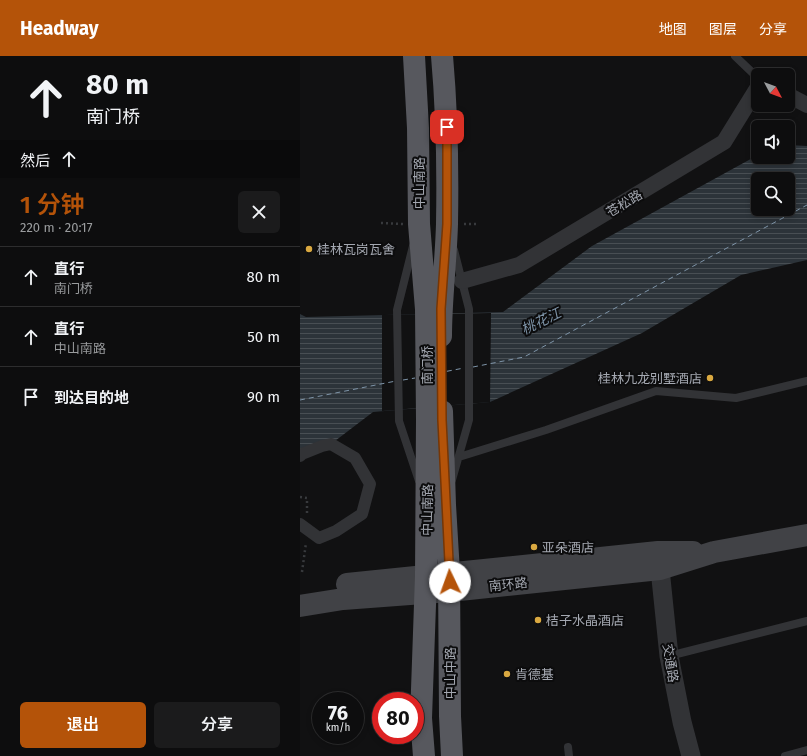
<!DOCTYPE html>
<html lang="zh">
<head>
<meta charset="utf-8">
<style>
  body { margin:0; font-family:"Fira Sans","Noto Sans SC",sans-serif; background:#1b1b1c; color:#f1f3f6; height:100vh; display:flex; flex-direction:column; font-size:15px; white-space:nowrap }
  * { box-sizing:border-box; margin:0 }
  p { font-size:13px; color:#9a9c9e }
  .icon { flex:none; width:22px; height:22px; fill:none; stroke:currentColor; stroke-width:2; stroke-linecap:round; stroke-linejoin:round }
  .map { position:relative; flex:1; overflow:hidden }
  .side { display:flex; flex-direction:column; background:#0d0d0e; width:300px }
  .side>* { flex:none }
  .hud { background:#0d0d0e; color:#f1f3f6; overflow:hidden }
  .needle { width:26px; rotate:131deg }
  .controls { position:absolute; left:451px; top:12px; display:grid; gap:8px }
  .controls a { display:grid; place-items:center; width:44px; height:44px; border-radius:6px; background:#0d0d0e; box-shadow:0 2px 6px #0003,0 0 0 1px #2d2d2e; font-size:20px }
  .speed { position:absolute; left:12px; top:636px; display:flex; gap:8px; font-size:20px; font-weight:700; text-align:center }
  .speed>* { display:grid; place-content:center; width:52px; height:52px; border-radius:50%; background:#0d0d0e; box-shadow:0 2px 6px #0003,0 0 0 1px #2d2d2e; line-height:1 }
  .speed small { font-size:10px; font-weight:400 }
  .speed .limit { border:6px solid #d22; background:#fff; color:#111 }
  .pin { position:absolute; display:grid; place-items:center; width:34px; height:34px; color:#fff; margin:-17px; border-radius:8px; box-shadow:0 2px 6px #0006 }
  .me { position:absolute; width:44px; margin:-22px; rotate:357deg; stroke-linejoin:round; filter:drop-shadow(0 0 3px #0008) }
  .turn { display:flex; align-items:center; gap:14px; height:84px; padding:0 20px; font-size:18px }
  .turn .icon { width:52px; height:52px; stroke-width:2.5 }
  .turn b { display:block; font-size:28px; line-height:34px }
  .then { display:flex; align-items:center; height:38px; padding:0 20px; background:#0003; gap:8px; font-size:15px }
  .round { display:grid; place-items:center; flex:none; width:42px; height:42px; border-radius:6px; background:#1b1b1c }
  .overview { display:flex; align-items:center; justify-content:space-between; height:68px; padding:0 20px }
  h1 { font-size:24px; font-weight:600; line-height:30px; color:#b45309 }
  .action { display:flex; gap:8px; margin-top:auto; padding:8px 20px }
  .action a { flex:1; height:46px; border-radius:6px; background:#b45309; color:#fff; font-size:16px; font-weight:600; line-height:46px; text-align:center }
  .action a+a { background:#1b1b1c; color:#f1f3f6 }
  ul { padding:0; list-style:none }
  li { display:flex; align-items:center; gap:12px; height:60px; padding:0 20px; border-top:1px solid #2d2d2e }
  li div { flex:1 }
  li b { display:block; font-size:15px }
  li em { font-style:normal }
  header { display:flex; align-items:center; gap:24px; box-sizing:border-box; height:56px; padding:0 20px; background:#b45309; color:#fff }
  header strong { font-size:19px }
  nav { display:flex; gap:22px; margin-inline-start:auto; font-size:14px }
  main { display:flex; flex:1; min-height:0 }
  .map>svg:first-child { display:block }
  .water { fill:url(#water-rules); fill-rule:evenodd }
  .pier { fill:#111112 }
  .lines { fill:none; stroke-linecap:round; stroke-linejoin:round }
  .ferry { stroke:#7e94a8; stroke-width:1; stroke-dasharray:5 4; stroke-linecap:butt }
  .path { stroke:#383a3d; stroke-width:2.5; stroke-dasharray:2 3; stroke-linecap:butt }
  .service { stroke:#323336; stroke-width:8 }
  .pedestrian { stroke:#323336; stroke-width:12 }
  .minor { stroke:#323336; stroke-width:16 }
  .tertiary { stroke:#323336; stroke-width:19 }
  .secondary { stroke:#414246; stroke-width:22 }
  .trunk { stroke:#57585e; stroke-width:22 }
  .route-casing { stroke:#753606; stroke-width:10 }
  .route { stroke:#b45309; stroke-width:7 }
  .poi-dot { fill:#daa941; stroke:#0c0c0d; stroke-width:1.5 }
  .labels { text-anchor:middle; stroke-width:4; stroke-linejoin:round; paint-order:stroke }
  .street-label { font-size:13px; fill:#a4a8b1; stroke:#0c0c0d }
  .poi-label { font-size:13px; fill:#a4a8b1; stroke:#0c0c0d; text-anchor:start }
  .water-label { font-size:14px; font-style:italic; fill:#7e94a8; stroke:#0c0c0d }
</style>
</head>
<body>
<header>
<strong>Headway</strong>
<nav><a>地图</a><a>图层</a><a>分享</a></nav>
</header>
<main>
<section class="side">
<div class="hud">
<div class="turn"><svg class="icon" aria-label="ahead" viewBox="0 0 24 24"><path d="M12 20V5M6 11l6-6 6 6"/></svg><div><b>80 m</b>南门桥</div></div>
<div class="then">然后<svg class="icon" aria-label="ahead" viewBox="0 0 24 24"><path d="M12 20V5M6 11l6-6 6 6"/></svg></div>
</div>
<div class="overview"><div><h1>1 分钟</h1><p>220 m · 20:17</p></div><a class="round"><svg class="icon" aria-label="close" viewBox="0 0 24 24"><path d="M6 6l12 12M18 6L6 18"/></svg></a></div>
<ul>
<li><svg class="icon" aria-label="ahead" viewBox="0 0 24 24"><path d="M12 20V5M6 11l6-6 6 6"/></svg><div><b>直行</b><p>南门桥</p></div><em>80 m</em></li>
<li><svg class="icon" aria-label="ahead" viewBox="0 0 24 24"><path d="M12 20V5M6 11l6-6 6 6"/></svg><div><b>直行</b><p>中山南路</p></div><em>50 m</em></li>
<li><svg class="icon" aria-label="arrive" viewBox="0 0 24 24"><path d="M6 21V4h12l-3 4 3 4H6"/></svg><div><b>到达目的地</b></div><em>90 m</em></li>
</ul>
<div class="action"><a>退出</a><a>分享</a></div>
</section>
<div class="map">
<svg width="507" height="700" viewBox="0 0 507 700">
  <defs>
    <pattern id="water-rules" width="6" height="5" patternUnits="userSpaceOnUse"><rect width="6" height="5" fill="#2c3339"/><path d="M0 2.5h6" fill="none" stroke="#484e53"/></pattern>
  </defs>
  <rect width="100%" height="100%" fill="#111112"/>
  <path class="water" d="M488 89 507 90V204L441 219 342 277 190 346 73 356 31 388 0 400V258L6 261 203 256 292 190 458 99V101H488ZM458 123H488V153H458Z"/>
  <path class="pier" d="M191 257 190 346 82 355V259Z"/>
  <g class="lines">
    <path class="ferry" d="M173 311 224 301 507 149
      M138 317 164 312
      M103 324 115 322
      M0 344 96 325"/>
    <path class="path" d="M81 167 103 168
      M164 168H177
      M0 441 7 442V458
      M2 516 6 487"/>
    <path class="service" d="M435 0 458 22
      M113 190 97 254 99 365 119 425
      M159 401 246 374 356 335 436 342 507 325
      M152 424 169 364V253L154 194
      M369 600 507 565
      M268 691 269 700
      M485 700 507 694"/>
    <path class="pedestrian" d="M0 400 2 398 22 390 31 388 55 402 70 428 62 458 36 475 19 482 0 468"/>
    <path class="minor" d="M488 39 507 49
      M162 225 219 209 424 86 458 31"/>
    <path class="tertiary" d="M360 513 369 600 382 666 391 700"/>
    <path class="secondary" d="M47 528 358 496H393
      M0 550 43 543 150 535 360 513 414 496 507 479"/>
    <path class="trunk" d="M114 0 118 72 119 168 126 253 127 364 126 520 121 662 124 700
      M141 280C141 243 146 205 147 168 148 112 147 56 142 0
      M142 355 145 449 149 517 150 660 152 700"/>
  </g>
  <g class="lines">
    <g class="route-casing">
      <path id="route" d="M147 71V168L141 253 142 364 150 526"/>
    </g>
    <use href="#route" class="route"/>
  </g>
  <g class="poi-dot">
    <circle cx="9" cy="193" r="4"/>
    <circle cx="410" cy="322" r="4"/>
    <circle cx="234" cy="491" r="4"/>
    <circle cx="238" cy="564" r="4"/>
    <circle cx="207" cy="618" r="4"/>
  </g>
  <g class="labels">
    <g class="street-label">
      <text transform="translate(119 127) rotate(-90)" y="5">中山南路</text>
      <text transform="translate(324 147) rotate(-31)" y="5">苍松路</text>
      <text transform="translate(127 309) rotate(-90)" y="5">南门桥</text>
      <text transform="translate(127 454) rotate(-89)" y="5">中山南路</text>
      <text transform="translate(208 528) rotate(-6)" y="5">南环路</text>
      <text transform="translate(371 607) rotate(81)" y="5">交通路</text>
      <text transform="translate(150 617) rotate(-90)" y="5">中山中路</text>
    </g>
    <g class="poi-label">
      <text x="17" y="198">桂林瓦岗瓦舍</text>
      <text x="402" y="327" text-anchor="end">桂林九龙别墅酒店</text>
      <text x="242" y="496">亚朵酒店</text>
      <text x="246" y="569">桔子水晶酒店</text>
      <text x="215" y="623">肯德基</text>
    </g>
    <g class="water-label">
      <text transform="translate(241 265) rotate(-26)" y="5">桃花江</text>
    </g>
  </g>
</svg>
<div class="controls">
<a><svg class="needle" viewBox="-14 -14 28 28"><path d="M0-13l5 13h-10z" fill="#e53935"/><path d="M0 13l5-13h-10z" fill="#9a9c9e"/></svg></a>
<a><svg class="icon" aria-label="sound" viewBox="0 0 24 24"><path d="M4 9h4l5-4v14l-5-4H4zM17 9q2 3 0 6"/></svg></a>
<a><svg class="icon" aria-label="search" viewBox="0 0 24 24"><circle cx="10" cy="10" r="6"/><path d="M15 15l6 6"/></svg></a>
</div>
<div class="speed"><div>76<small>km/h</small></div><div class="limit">80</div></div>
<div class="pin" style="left:147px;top:71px;background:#d93025"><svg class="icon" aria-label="arrive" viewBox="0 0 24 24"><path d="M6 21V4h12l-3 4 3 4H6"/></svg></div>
<svg class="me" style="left:150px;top:526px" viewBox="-20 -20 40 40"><circle r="19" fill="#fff"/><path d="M0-13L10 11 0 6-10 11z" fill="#b45309"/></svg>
</div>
</main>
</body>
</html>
